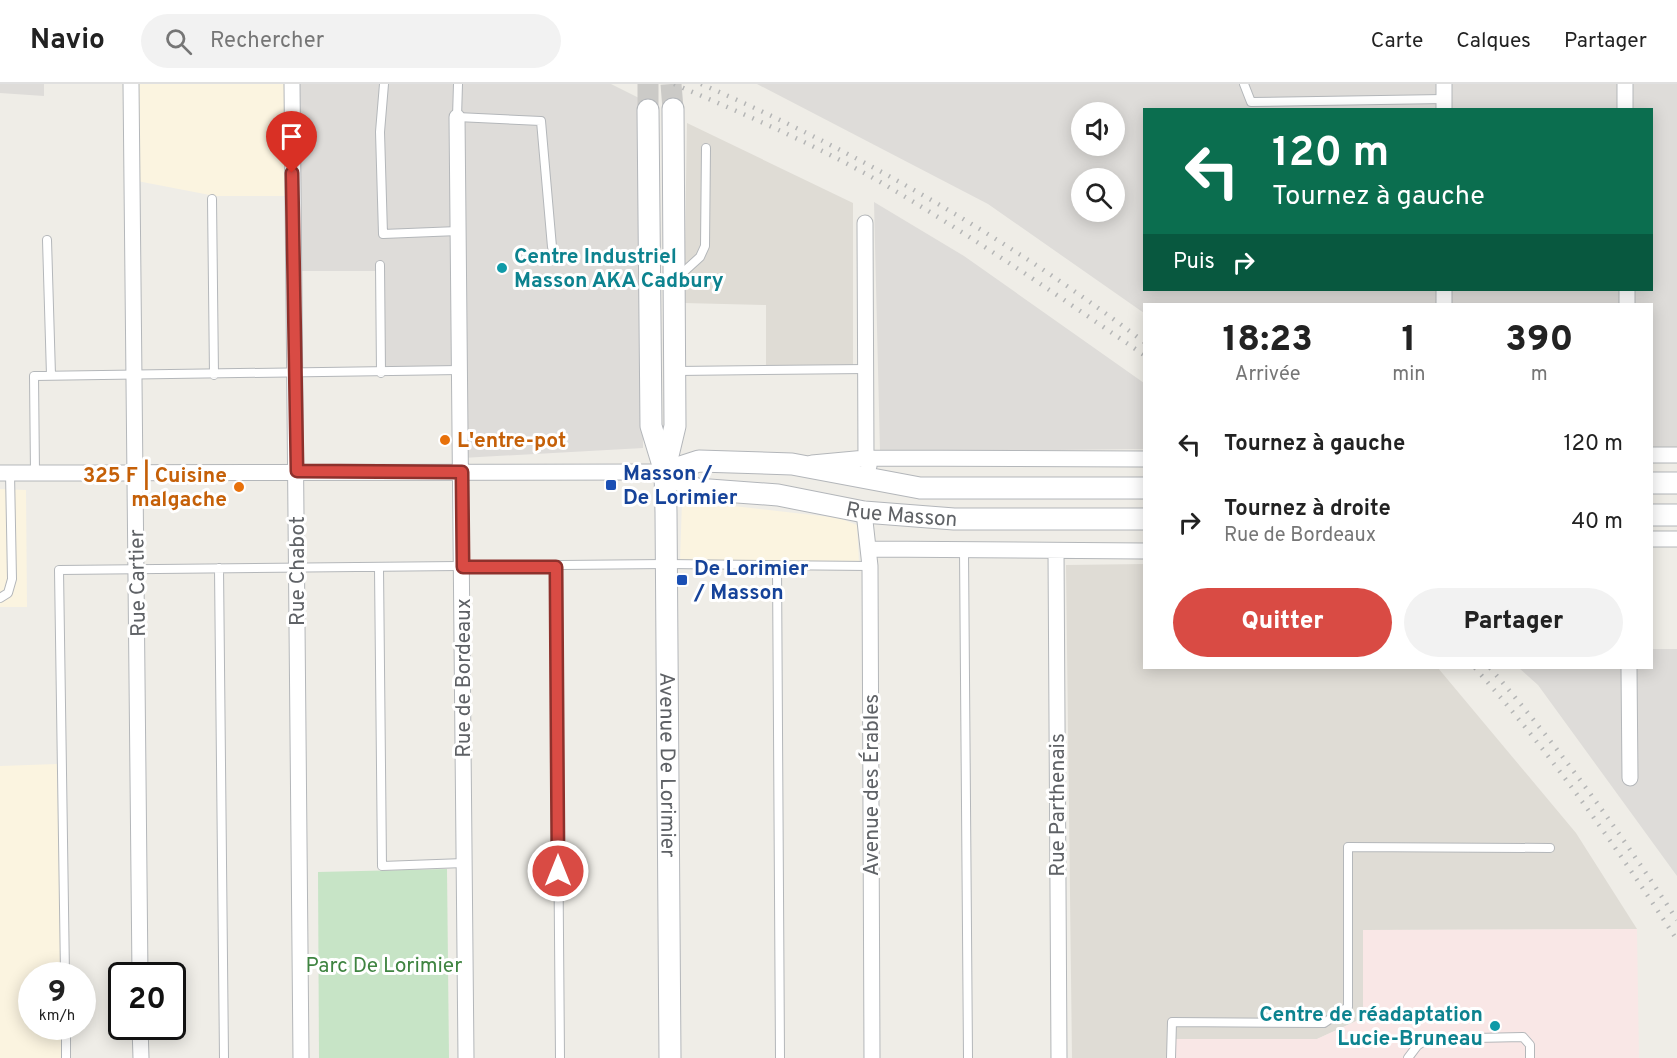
<!DOCTYPE html>
<html lang="fr">
<head>
<meta charset="utf-8">
<style>
  body { margin:0; font-family:Overpass,sans-serif; background:#f2f2f2; color:#222; height:100vh; display:flex; flex-direction:column; font-size:22px; white-space:nowrap }
  * { box-sizing:border-box; margin:0 }
  p { font-size:20px; color:#767676 }
  .icon { flex:none; width:33px; height:33px; fill:none; stroke:currentColor; stroke-width:2; stroke-linecap:round; stroke-linejoin:round }
  .map { position:relative; flex:1; overflow:hidden }
  .drawer { position:absolute; left:1143px; top:219px; width:510px; height:366px; display:flex; flex-direction:column; background:#fff; border-radius:0px; box-shadow:0 3px 15px #0003 }
  .drawer>* { flex:none }
  .top-card { position:absolute; left:1143px; top:24px; width:510px; height:183px; border-radius:0px; box-shadow:0 3px 15px #0003; background:#0b6e4f; color:#fff; overflow:hidden }
  .controls { position:absolute; left:1071px; top:18px; display:grid; gap:12px }
  .controls a { display:grid; place-items:center; width:54px; height:54px; border-radius:50%; background:#fff; box-shadow:0 3px 15px #0003; font-size:30px }
  .speed { position:absolute; left:18px; top:878px; display:flex; gap:12px; font-size:30px; font-weight:700; text-align:center }
  .speed>* { display:grid; place-content:center; width:78px; height:78px; border-radius:50%; background:#fff; box-shadow:0 3px 15px #0003; line-height:1 }
  .speed small { font-size:15px; font-weight:400 }
  .speed .limit { border:3px solid #111; border-radius:9px; background:#fff; color:#111 }
  .pin { position:absolute; display:grid; place-items:center; width:51px; height:51px; color:#fff; margin:-62px -26px; border-radius:50% 50% 50% 0; rotate:-45deg; box-shadow:0 0 6px #0007 }
  .pin .icon { rotate:45deg }
  .me { position:absolute; width:66px; margin:-33px; rotate:0deg; stroke-linejoin:round; filter:drop-shadow(0 0 4px #0008) }
  .turn { display:flex; align-items:center; gap:21px; height:126px; padding:0 30px; font-size:27px }
  .turn .icon { width:78px; height:78px; stroke-width:2.5 }
  .turn b { display:block; font-size:42px; line-height:51px }
  .then { display:flex; align-items:center; height:57px; padding:0 30px; background:#0003; gap:12px; font-size:22px }
  .eta { display:flex; justify-content:space-evenly; align-items:center; height:102px; text-align:center }
  .eta b { font-size:36px; font-weight:800; line-height:42px }
  .button { display:flex; gap:12px; margin-top:auto; padding:12px 30px }
  .button a { flex:1; height:69px; border-radius:36px; background:#d94b44; color:#fff; font-size:24px; font-weight:800; line-height:69px; text-align:center }
  .button a+a { background:#f2f2f2; color:#222 }
  ul { padding:0; list-style:none }
  li { display:flex; align-items:center; gap:18px; height:78px; padding:0 30px }
  li div { flex:1 }
  li b { display:block; font-size:22px }
  li em { font-style:normal }
  header { display:flex; align-items:center; gap:36px; box-sizing:border-box; height:84px; padding:0 30px; background:#fff; border-bottom:2px solid #e0e0e0 }
  header strong { font-size:28px }
  nav { display:flex; gap:33px; margin-inline-start:auto; font-size:21px }
  .search { width:420px; height:54px; background:#f2f2f2; display:flex; align-items:center; gap:15px; box-sizing:border-box; padding:0 21px; border-radius:33px; color:#767676; font-size:22px }
  .map>svg:first-child { display:block }
  .commercial { fill:#fbf4e0 }
  .industrial { fill:#dedcd9; fill-rule:evenodd }
  .education { fill:#dfdcd5 }
  .medical { fill:#f9e7e6 }
  .green { fill:#c7e4c6 }
  .lines { fill:none; stroke-linecap:round; stroke-linejoin:round }
  .secondary-tunnel { stroke:#cbcac7; stroke-width:21; stroke-dasharray:21 10; stroke-linecap:butt }
  .lane-casing { stroke:#b4b7ba; stroke-width:10 }
  .street-casing { stroke:#b4b7ba; stroke-width:17 }
  .secondary-casing { stroke:#b3b6ba; stroke-width:23 }
  .lane { stroke:#fff; stroke-width:8 }
  .street { stroke:#fff; stroke-width:15 }
  .secondary { stroke:#fff; stroke-width:21 }
  .rail { stroke:#b5b6b6; stroke-width:4.5; stroke-dasharray:1.5 8; stroke-linecap:butt }
  .route-casing { stroke:#8d312c; stroke-width:15 }
  .route { stroke:#d94b44; stroke-width:10 }
  .culture-dot { fill:#0f9aa8; stroke:#fff; stroke-width:2 }
  .food-dot { fill:#e8710a; stroke:#fff; stroke-width:2 }
  .transit-dot { fill:#1a4fb4; stroke:#fff; stroke-width:2 }
  .labels { text-anchor:middle; stroke-width:6; stroke-linejoin:round; paint-order:stroke }
  .culture-label { font-size:21px; font-weight:bold; fill:#0d838f; stroke:#fff; text-anchor:start }
  .food-label { font-size:21px; font-weight:bold; fill:#c56008; stroke:#fff; text-anchor:start }
  .transit-label { font-size:21px; font-weight:bold; fill:#164399; stroke:#fff; text-anchor:start }
  .street-label { font-size:21px; fill:#5f6266; stroke:#fff }
  .park-label { font-size:21px; fill:#3f8441; stroke:#fff }
</style>
</head>
<body>
<header>
<strong>Navio</strong>
<div class="search"><svg class="icon" aria-label="search" viewBox="0 0 24 24"><circle cx="10" cy="10" r="6"/><path d="M15 15l6 6"/></svg>Rechercher</div>
<nav><a>Carte</a><a>Calques</a><a>Partager</a></nav>
</header>
<div class="map">
<svg width="1677" height="974" viewBox="0 0 1677 974">
  <rect width="100%" height="100%" fill="#efede7"/>
  <path class="commercial" d="M133 0H295L297 112H215L132 96Z
    M0 405 26 406 27 523H0Z
    M682 416 839 434 857 441 859 478H680Z
    M57 680 61 891H32V942H62L63 974H0V682Z"/>
  <path class="industrial" d="M0 0H44V12L0 9Z
    M295 0H611L641 15 643 364 462 374 460 287 381 289 380 187H299Z
    M757 0H1677V366H1652V220H1144V229L988 120ZM1144 26H1652V206H1144ZM1082 28H1114V62H1082ZM1082 94H1114V128H1082Z
    M874 118 964 172 1144 299V365L880 368Z
    M1652 565H1677V792L1538 601 1519 584H1652Z"/>
  <path class="education" d="M687 39 853 119V288L766 287V221L684 219Z
    M1144 480V584H1438L1576 749 1637 845 1364 846 1363 934 1317 955H1176V974H1072L1066 481Z"/>
  <path class="medical" d="M1637 845 1639 974H1176V955H1317L1363 934V846Z"/>
  <path class="green" d="M447 785 449 974H319L318 788Z"/>
  <g class="lines">
    <path class="secondary-tunnel" d="M648 0V26
      M671 0 673 25"/>
    <g class="lane-casing">
      <path id="lane" d="M384 0 380 48 383 150 458 147
        M458 0 457 33 541 37 552 163
        M1244 0 1251 18 1444 15
        M212 115 214 291
        M47 156 51 291
        M380 181 381 289
        M678 193 700 173 705 162 706 64
        M677 287 866 285
        M35 389 34 292 460 286
        M964 467 968 974
        M777 482 780 974
        M556 483 560 974
        M219 484 224 974
        M379 484 382 782 464 779
        M0 514 8 509 12 495 10 389
        M65 891 59 486 666 480 870 482
        M66 942V974
        M1171 974 1172 938 1324 939 1348 923V763L1550 764
        M1408 974 1417 962 1427 955 1523 953 1530 961V974"/>
    </g>
    <g class="street-casing">
      <path id="street" d="M131 0 140 891
        M292 0 301 974
        M1444 0V26
        M1625 0V26
        M457 33 466 974
        M865 139 866 374 869 382
        M1444 206V220
        M1627 206V220
        M1652 371H1677
        M812 379 866 374 1144 375
        M0 389 665 388
        M864 428 870 482 872 974
        M1652 455H1677
        M870 465 1144 467
        M1056 467 1059 974
        M1629 584 1630 694
        M140 942 141 974"/>
    </g>
    <g class="secondary-casing">
      <g id="secondary">
        <path id="s1" d="M648 26 651 342 665 388 666 428 670 974"/>
        <path d="M665 384 675 342 673 25"/>
        <path id="s2" d="M665 388 696 405 778 411 864 428 954 435H1144"/>
        <path d="M665 388 699 377 792 380 920 404H1144"/>
        <path d="M1652 399H1677"/>
        <path d="M1652 431H1677"/>
      </g>
    </g>
    <use href="#lane" class="lane"/>
    <use href="#street" class="street"/>
    <use href="#secondary" class="secondary"/>
    <path class="rail" d="M674 0C746 31 819 62 887 102 975 154 1060 213 1144 271
      M701 0C858 68 1008 154 1144 258
      M1475 584C1550 668 1615 761 1677 856
      M1490 584C1559 663 1620 748 1677 836"/>
  </g>
  <g class="lines">
    <g class="route-casing">
      <path id="route" d="M292 89 297 387 462 388 463 483H556L558 787"/>
    </g>
    <use href="#route" class="route"/>
  </g>
  <g class="culture-dot">
    <circle cx="502" cy="184" r="6"/>
    <circle cx="1495" cy="942" r="6"/>
  </g>
  <g class="food-dot">
    <circle cx="445" cy="356" r="6"/>
    <circle cx="239" cy="403" r="6"/>
  </g>
  <g class="transit-dot">
    <rect x="605" y="395" width="12" height="12" rx="3"/>
    <rect x="676" y="490" width="12" height="12" rx="3"/>
  </g>
  <g class="labels">
    <g class="culture-label">
      <text x="514" y="179">Centre Industriel<tspan x="514" dy="24">Masson AKA Cadbury</tspan></text>
      <text x="1483" y="937" text-anchor="end">Centre de réadaptation<tspan x="1483" dy="24">Lucie-Bruneau</tspan></text>
    </g>
    <g class="food-label">
      <text x="457" y="363">L'entre-pot</text>
      <text x="227" y="398" text-anchor="end">325 F | Cuisine<tspan x="227" dy="24">malgache</tspan></text>
    </g>
    <g class="transit-label">
      <text x="623" y="396">Masson /<tspan x="623" dy="24">De Lorimier</tspan></text>
      <text x="694" y="491">De Lorimier<tspan x="694" dy="24">/ Masson</tspan></text>
    </g>
    <g class="street-label">
      <text dy="7" stroke="none"><textPath href="#s2" startOffset="243">Rue Masson</textPath></text>
      <text transform="translate(297 487) rotate(-90)" y="7">Rue Chabot</text>
      <text transform="translate(137 499) rotate(-91)" y="7">Rue Cartier</text>
      <text transform="translate(463 594) rotate(-90)" y="7">Rue de Bordeaux</text>
      <text dy="7" stroke="none"><textPath href="#s1" startOffset="657">Avenue De Lorimier</textPath></text>
      <text transform="translate(871 701) rotate(-90)" y="7">Avenue des Érables</text>
      <text transform="translate(1057 721) rotate(-90)" y="7">Rue Parthenais</text>
    </g>
    <g class="park-label">
      <text x="384" y="888">Parc De Lorimier</text>
    </g>
  </g>
</svg>
<div class="controls">
<a><svg class="icon" aria-label="sound" viewBox="0 0 24 24"><path d="M4 9h4l5-4v14l-5-4H4zM17 9q2 3 0 6"/></svg></a>
<a><svg class="icon" aria-label="search" viewBox="0 0 24 24"><circle cx="10" cy="10" r="6"/><path d="M15 15l6 6"/></svg></a>
</div>
<div class="speed"><div>9<small>km/h</small></div><div class="limit">20</div></div>
<div class="pin" style="left:292px;top:89px;background:#d93025"><svg class="icon" aria-label="arrive" viewBox="0 0 24 24"><path d="M6 21V4h12l-3 4 3 4H6"/></svg></div>
<svg class="me" style="left:558px;top:787px" viewBox="-20 -20 40 40"><circle r="17" fill="#d94b44" stroke="#fff" stroke-width="3"/><path d="M0-11L8 9 0 5-8 9z" fill="#fff"/></svg>
<div class="top-card">
<div class="turn"><svg class="icon" aria-label="left" viewBox="0 0 24 24"><path d="M17 20v-9H6M10 6l-5 5 5 5"/></svg><div><b>120 m</b>Tournez à gauche</div></div>
<div class="then">Puis<svg class="icon" aria-label="right" viewBox="0 0 24 24"><path d="M7 20v-9h11M14 6l5 5-5 5"/></svg></div>
</div>
<section class="drawer">
<div class="eta">
<div><b>18:23</b><p>Arrivée</p></div>
<div><b>1</b><p>min</p></div>
<div><b>390</b><p>m</p></div>
</div>
<ul>
<li><svg class="icon" aria-label="left" viewBox="0 0 24 24"><path d="M17 20v-9H6M10 6l-5 5 5 5"/></svg><div><b>Tournez à gauche</b></div><em>120 m</em></li>
<li><svg class="icon" aria-label="right" viewBox="0 0 24 24"><path d="M7 20v-9h11M14 6l5 5-5 5"/></svg><div><b>Tournez à droite</b><p>Rue de Bordeaux</p></div><em>40 m</em></li>
</ul>
<div class="button"><a>Quitter</a><a>Partager</a></div>
</section>
</div>
</body>
</html>
